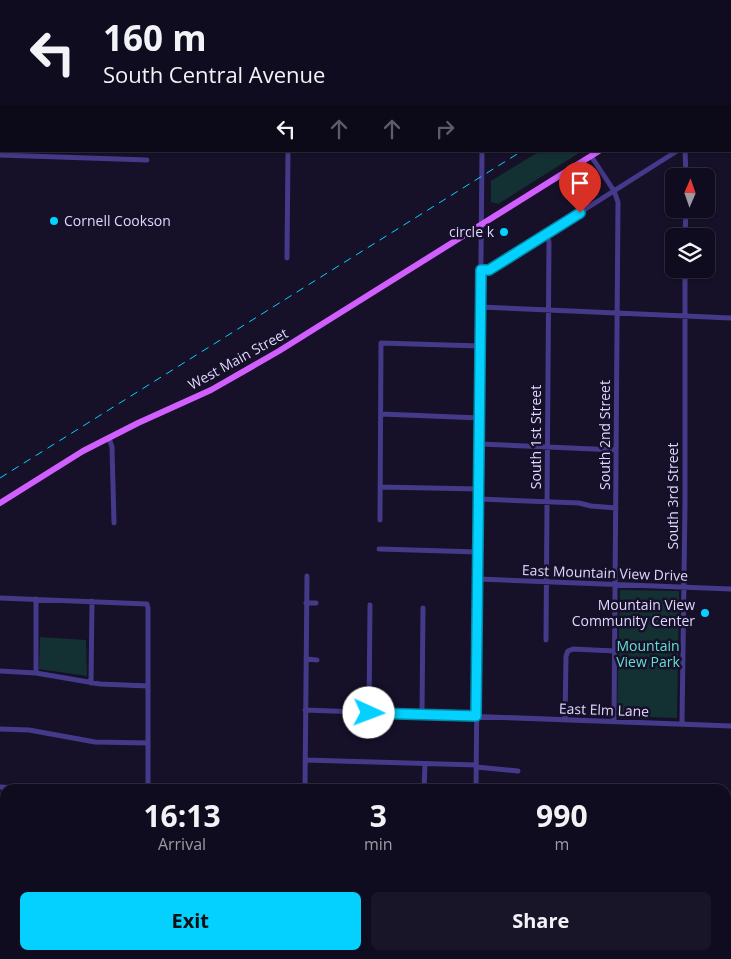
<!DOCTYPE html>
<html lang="en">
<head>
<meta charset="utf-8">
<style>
  body { margin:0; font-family:"Open Sans",sans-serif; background:#191528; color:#f1f3f6; height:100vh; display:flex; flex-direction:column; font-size:19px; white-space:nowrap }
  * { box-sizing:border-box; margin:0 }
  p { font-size:16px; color:#9c9ba4 }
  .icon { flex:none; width:28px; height:28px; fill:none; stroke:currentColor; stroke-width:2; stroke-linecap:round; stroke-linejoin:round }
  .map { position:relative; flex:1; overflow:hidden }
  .drawer { position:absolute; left:0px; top:784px; width:731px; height:176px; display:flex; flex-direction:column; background:#100c1f; border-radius:15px 15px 0 0; box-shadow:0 1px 4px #0004,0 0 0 1px #302c3d }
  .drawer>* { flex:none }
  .banner { position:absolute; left:0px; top:0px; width:731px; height:152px; box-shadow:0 1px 4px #0004,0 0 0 1px #302c3d; background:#100c1f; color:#f1f3f6; overflow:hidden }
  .needle { width:32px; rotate:2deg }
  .buttons { position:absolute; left:665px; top:168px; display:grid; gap:10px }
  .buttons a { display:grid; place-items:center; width:50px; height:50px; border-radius:8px; background:#100c1f; box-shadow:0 1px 4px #0004,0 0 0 1px #302c3d; font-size:25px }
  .pin { position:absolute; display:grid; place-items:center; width:42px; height:42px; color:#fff; margin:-51px -21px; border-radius:50% 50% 50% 0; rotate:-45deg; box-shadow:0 0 5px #0007 }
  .pin .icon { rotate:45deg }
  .me { position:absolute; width:55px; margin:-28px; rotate:92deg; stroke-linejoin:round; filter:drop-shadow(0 0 4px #0008) }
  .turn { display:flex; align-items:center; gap:18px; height:105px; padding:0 20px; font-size:22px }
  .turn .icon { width:65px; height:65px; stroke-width:2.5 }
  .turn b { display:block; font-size:35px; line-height:42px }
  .lanes { display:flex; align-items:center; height:48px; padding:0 20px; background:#0003; justify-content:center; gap:25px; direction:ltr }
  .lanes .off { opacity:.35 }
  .eta { display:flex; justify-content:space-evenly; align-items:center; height:85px; text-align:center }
  .eta b { font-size:30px; font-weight:700; line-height:35px }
  .button { display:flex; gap:10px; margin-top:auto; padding:10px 20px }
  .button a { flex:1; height:58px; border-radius:8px; background:#04d1ff; color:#111; font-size:20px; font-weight:700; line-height:58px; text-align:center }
  .button a+a { background:#191528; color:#f1f3f6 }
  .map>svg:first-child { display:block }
  .green { fill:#133133 }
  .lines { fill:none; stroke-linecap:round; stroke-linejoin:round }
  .minor { stroke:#443a89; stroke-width:5 }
  .major { stroke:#d15fff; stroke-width:6 }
  .rail { stroke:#04d1ff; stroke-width:1; stroke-dasharray:8 6; stroke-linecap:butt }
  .route-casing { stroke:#0388a6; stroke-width:12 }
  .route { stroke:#04d1ff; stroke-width:9 }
  .poi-dot { fill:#04d1ff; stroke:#161029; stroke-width:2 }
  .labels { text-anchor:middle; stroke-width:5; stroke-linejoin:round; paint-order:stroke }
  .poi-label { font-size:14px; fill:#dfd8ff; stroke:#161029; text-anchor:end }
  .street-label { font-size:14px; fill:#dfd8ff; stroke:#161029 }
  .park-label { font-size:14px; fill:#60e2cd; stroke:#161029 }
</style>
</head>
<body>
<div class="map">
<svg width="731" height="959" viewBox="0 0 731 959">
  <rect width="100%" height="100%" fill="#161029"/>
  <path class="green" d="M540 151H582L498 204 491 202V181Z
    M620 590 679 591 677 718 617 716Z
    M40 637 86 640 87 676 39 669Z
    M326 955H600L603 959H326Z"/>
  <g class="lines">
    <path class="minor" d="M289 1V0
      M483 1V0
      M530 1V0
      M550 1V0
      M649 1V0
      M686 1V0
      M730 118H731
      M685 151 686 176
      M0 155 147 160
      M591 156 614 191 618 202 614 722
      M685 236 686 209
      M287 258 288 151
      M481 271 489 270 677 151
      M480 307 731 318
      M381 414 480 418
      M109 438 112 447 114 523
      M480 444 616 450
      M381 487 479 489
      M479 499 579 503 591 506 616 508
      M380 520 381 343 480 346
      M379 549 478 552
      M478 579 731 589
      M0 598 147 604 148 608V789
      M306 603H316
      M546 640 549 242 547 234
      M306 659 317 660
      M0 671 36 673 100 684 148 686
      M36 673V599
      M91 683 92 601
      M305 710 731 726
      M369 713 370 605
      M422 714 423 608
      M565 720 566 656 568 651 573 649 614 651
      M682 724 685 504V269
      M0 729 29 730 95 742 148 743
      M305 760 476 765
      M476 767 518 771
      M0 787 36 789
      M305 789 307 576
      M424 789 425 764
      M476 789 482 151
      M423 959 424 955"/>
    <path class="major" d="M730 69H731
      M0 503 83 451 138 423 211 390 279 351 599 151
      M0 835H5
      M726 862H731"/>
    <path class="rail" d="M730 21 731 20
      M0 478 522 151"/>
  </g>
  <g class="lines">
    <g class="route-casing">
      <path id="route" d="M369 713 476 716 481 270H489L580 213"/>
    </g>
    <use href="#route" class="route"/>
  </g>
  <g class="poi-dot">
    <circle cx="54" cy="221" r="5"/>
    <circle cx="504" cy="232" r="5"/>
    <circle cx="705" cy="613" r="5"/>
  </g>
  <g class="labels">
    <g class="poi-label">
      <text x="64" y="226" text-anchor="start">Cornell Cookson</text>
      <text x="494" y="237">circle k</text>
      <text x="695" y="610">Mountain View<tspan x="695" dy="16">Community Center</tspan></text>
    </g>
    <g class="street-label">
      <text transform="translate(238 359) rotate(-29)" y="5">West Main Street</text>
      <text transform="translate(605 435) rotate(-90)" y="5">South 2nd Street</text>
      <text transform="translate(536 437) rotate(-90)" y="5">South 1st Street</text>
      <text transform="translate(673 496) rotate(-90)" y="5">South 3rd Street</text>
      <text transform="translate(605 573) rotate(2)" y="5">East Mountain View Drive</text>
      <text transform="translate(604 710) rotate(2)" y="5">East Elm Lane</text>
    </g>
    <g class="park-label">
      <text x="648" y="651">Mountain<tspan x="648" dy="16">View Park</tspan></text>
    </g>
  </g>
</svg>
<div class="buttons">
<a><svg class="needle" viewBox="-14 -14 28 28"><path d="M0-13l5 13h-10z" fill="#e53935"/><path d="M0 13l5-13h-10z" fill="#9c9ba4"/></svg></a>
<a><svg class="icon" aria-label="layers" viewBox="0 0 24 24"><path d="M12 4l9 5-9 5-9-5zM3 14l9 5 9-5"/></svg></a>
</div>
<div class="pin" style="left:580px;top:213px;background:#d93025"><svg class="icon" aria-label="arrive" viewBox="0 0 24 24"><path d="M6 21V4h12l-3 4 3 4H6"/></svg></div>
<svg class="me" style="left:369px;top:713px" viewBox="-20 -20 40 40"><circle r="19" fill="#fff"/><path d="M0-13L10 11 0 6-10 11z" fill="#04d1ff"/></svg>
<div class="banner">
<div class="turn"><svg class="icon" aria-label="left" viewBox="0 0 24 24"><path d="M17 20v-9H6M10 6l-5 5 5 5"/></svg><div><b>160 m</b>South Central Avenue</div></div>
<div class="lanes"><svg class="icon" aria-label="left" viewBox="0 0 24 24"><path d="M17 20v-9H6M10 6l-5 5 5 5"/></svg><svg class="icon off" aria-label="ahead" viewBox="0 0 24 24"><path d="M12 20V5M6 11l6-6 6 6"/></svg><svg class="icon off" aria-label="ahead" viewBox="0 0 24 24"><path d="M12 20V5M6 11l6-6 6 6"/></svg><svg class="icon off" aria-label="right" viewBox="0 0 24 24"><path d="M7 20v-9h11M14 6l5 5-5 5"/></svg></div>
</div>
<section class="drawer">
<div class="eta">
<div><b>16:13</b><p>Arrival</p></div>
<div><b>3</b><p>min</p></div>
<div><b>990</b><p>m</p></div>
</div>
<div class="button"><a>Exit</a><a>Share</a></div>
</section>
</div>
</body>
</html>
